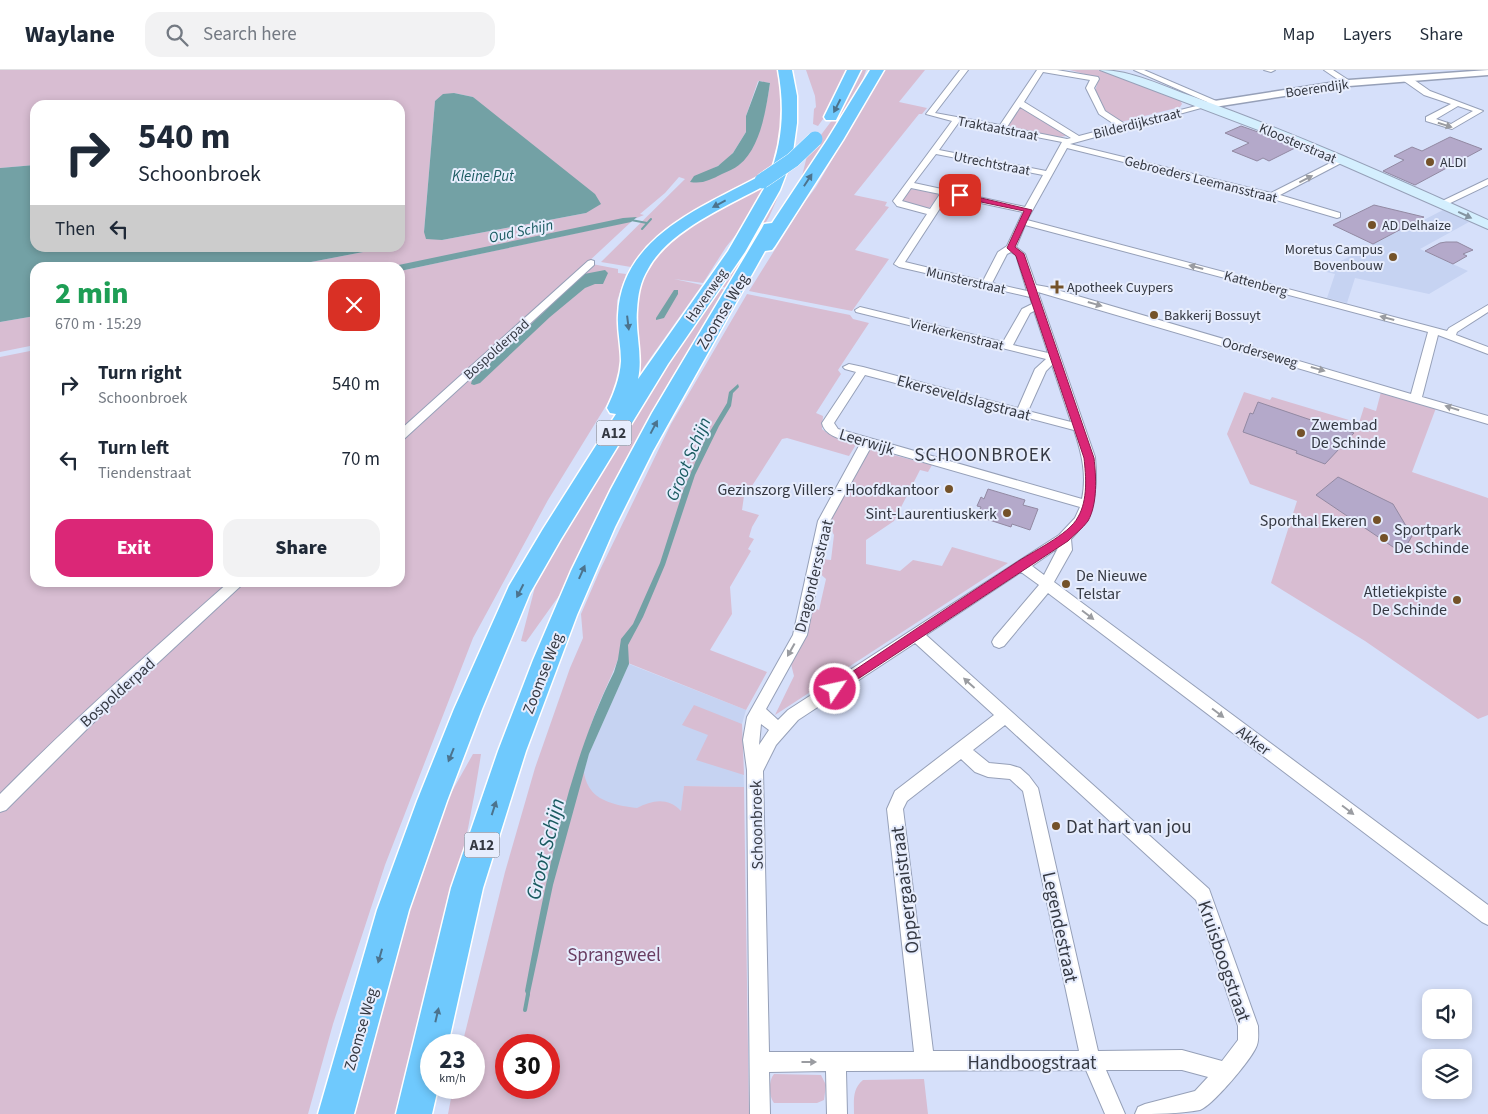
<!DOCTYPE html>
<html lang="en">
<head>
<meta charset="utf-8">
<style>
  body { margin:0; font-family:"Source Sans 3",sans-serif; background:#f2f2f3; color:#1f2937; height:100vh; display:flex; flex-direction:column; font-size:19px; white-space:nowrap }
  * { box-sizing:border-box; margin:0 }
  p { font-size:16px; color:#747a83 }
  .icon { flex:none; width:28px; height:28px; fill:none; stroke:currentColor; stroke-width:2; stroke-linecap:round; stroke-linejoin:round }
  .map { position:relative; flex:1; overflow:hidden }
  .sheet { position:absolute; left:30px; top:192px; width:375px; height:325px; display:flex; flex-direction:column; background:#fff; border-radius:15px; box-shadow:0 2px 8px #0003 }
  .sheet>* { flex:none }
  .top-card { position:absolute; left:30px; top:30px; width:375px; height:152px; border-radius:15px; box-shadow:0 2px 8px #0003; background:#fff; color:#1f2937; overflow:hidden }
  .buttons { position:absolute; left:1422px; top:919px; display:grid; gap:10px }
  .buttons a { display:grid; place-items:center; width:50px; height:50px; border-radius:10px; background:#fff; box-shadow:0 2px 8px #0003; font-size:25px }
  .speed { position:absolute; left:420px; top:964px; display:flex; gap:10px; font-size:25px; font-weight:700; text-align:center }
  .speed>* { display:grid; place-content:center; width:65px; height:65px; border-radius:50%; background:#fff; box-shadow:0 2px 8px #0003; line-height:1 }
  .speed small { font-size:12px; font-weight:400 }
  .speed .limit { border:8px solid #d22; background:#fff; color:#111 }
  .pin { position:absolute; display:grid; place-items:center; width:42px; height:42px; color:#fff; margin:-21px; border-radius:10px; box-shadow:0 2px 8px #0006 }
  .me { position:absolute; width:55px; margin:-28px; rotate:56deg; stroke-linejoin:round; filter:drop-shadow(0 0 4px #0008) }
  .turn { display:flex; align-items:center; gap:18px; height:105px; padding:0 25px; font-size:22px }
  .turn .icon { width:65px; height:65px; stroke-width:2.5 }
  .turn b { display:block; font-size:35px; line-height:42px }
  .then { display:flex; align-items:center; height:48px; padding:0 25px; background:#0003; gap:10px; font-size:19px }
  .round { display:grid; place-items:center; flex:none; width:52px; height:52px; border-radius:15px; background:#f2f2f3 }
  .overview { display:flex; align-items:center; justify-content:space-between; height:85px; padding:0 25px }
  h1 { font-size:30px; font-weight:800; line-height:38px; color:#1e9e55 }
  .button { display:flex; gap:10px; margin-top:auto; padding:10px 25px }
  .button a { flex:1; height:58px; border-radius:15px; background:#db2777; color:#fff; font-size:20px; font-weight:800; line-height:58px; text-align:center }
  .button a+a { background:#f2f2f3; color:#1f2937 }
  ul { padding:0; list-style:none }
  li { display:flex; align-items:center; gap:15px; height:75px; padding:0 25px }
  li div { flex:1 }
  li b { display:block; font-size:19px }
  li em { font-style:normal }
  header { display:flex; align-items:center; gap:30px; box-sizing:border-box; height:70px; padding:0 25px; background:#fff; border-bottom:1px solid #e0e1e3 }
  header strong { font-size:24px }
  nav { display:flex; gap:28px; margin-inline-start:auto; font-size:18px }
  .search { width:350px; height:45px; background:#f2f2f3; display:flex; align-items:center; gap:12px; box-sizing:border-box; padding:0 18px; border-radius:15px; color:#747a83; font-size:19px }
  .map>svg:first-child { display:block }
  .built { fill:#c6d3f2 }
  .green { fill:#d8bdd2; fill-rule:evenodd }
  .water { fill:#73a1a5 }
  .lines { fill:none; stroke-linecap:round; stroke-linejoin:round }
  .stream-far1 { stroke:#73a1a5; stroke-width:2 }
  .stream { stroke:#73a1a5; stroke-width:4 }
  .building { fill:#b4a9ca; stroke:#9289a2 }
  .minor-casing { stroke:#96a0b8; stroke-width:2 }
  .tertiary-casing { stroke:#96a0b8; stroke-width:3 }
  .secondary-casing { stroke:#96a0b8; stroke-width:2 }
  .motorway-casing { stroke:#fff; stroke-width:3 }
  .minor { fill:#fff; fill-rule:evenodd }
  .tertiary { fill:#fff; fill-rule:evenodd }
  .secondary { fill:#d4effe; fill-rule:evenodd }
  .motorway { fill:#6fc9fd; fill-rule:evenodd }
  .motorway-bridge-casing { stroke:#fff; stroke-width:16; stroke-linecap:butt }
  .motorway-bridge { stroke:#6fc9fd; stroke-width:15 }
  .oneway { fill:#4c738d }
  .oneway2 { fill:#9a9ca1 }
  .oneway3 { fill:#8494a0 }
  .route { fill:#db2777; stroke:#8e194d }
  .poi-dot { fill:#745229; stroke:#e7edfd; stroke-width:2 }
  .labels { text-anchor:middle; stroke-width:4; stroke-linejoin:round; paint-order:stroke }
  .far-street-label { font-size:14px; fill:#353943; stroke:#e7edfd }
  .far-poi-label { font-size:14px; fill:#353943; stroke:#e7edfd; text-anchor:start }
  .far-water-label { font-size:15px; font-style:italic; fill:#1b5b61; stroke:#e7edfd }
  .shield { fill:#e7edfd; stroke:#6a6f7b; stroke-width:1 }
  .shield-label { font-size:15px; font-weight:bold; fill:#353943 }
  .street-label { font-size:16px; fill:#353943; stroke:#e7edfd }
  .poi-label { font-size:16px; fill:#353943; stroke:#e7edfd; text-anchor:end }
  .water-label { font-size:18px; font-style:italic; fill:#1b5b61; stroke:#e7edfd }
  .quarter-label { font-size:19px; letter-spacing:1px; fill:#353943; stroke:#e7edfd }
  .near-poi-label { font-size:19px; fill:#353943; stroke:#e7edfd; text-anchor:start }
  .near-street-label { font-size:19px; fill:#353943; stroke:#e7edfd }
  .near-park-label { font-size:19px; fill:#693e62; stroke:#e7edfd }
  .near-water-label { font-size:21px; font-style:italic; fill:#1b5b61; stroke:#e7edfd }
</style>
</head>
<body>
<header>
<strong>Waylane</strong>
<div class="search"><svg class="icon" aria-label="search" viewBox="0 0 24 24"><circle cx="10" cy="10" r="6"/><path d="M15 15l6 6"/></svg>Search here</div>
<nav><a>Map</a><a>Layers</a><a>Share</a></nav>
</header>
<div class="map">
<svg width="1488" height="1044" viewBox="0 0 1488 1044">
  <rect width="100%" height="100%" fill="#d6e0fa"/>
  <path class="built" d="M1443 140 1469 152 1420 179 1468 201 1429 224 1355 208 1347 233 1327 228 1335 204 1322 201 1413 153 1416 154Z
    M629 594 746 640 742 654 744 717 684 716 681 749 572 743 589 684Z"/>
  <path class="green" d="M0 0H777L783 43 774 97C727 128 661 145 631 197L601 192 685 109 679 107 665 123 640 144 644 145 627 152H631L587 193 618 199V203L626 204 617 231 621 298 612 326 548 430 473 568 385 795 333 954 308 1044H0V287L35 280V512H400V201L619 154 389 197H285L384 178H400V97L404 72 403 70 400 69V35H35V95L0 98ZM758 11 770 13C766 41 759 74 739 95L712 99 723 93 733 83 746 62V46ZM454 23 473 27 586 143 442 170 424 162 435 31Z
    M806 0H848L828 42 818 56 813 54 814 39 816 37 815 26Z
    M858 0H866L857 27 801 110 808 82 836 45Z
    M885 0H925L899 32 927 38 922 44H919L854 125 887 132 885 136 889 137 855 180 889 189 852 241 749 221 804 133 816 117Z
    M1070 0H1098L1173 26 1179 28 1182 34 1180 37 1121 52 1107 43 1095 21 1099 8Z
    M1023 38 1065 64 1066 66 1059 67 1009 57 1008 56 1019 39Z
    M792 95 769 147 727 218 718 216 786 100Z
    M767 112 746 152 726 177 703 213 674 209 702 215 644 297 633 318 636 216 669 168Z
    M911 119 936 123 939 126 929 138 904 133 902 131Z
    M717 218 726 220 669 312 620 400 561 523 526 572 521 571 535 517 545 494 629 352Z
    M747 224 850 245 853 249 869 253 838 300 841 304 839 307 816 343 823 346 822 359 827 363 857 373 849 386 787 368 782 369 750 419 733 417 731 422 744 426 742 440 759 445 752 457 749 467 754 469 748 479 751 481 730 517 732 544 710 580 767 602 746 640 618 589C607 622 558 701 600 728 610 734 626 737 637 738 652 730 668 727 681 741L684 716 744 717 749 1044H448L453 1018H474V975H462L505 802 535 698 570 598 583 568 581 544 600 500 671 354ZM506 975H549V1018H506Z
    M35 246V275L0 282V252Z
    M1244 322 1270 330 1272 327 1359 353 1364 337 1376 341 1381 322 1436 338 1412 402 1488 428V645L1478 649 1365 571 1271 513 1297 431 1250 414 1227 364Z
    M870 379 932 395 928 402 920 400 894 451 866 470V494L900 501 913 490 942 496 952 477 1008 493 775 645 794 606 791 594 803 569 811 536 819 540 826 509 817 501 822 489 831 490 834 465 828 453Z
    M694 635 742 654 744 705 696 690 708 665 682 655Z
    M473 684H481C463 806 428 925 396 1044H344L378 916 442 739Z
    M774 1004 821 1005 826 1015 824 1030 817 1033H774C769 1027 768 1011 774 1004Z
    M924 1009 928 1044H854C854 1031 852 1019 863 1010Z"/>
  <path class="water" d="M759 11 770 13C766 39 761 77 739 95 734 99 728 101 722 104 710 110 703 114 690 112L694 106 718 96 733 83 746 62V46Z
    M454 23 473 27 595 124 601 134 586 143 442 170 426 169 424 162 435 31 443 24Z
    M35 95V178H384L285 197 35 198V246L0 252V98Z
    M637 147 631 152 400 201V198L389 197 623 148Z
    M605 200 608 203 603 214H595L585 218 550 247 480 313 474 315 471 314 472 310 584 204Z
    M674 220H678V224L664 248 656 250V248Z
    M738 314 739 317 733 323 731 336 719 356 695 405 665 495 643 547 628 575 629 594 589 684 553 815 530 923 529 927 527 926 525 921C545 816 566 698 614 602L618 589 621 569 633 554 660 493 683 421 697 388 706 368 727 333 729 322Z"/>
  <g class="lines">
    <path class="stream-far1" d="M631 150 647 153
      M642 159 651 149"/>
    <path class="stream" d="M525 940 528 924"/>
  </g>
  <path class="building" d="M1241 56 1278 69 1297 77 1269 91 1263 88 1257 91 1232 81 1249 73 1225 63Z
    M1450 67 1482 79 1415 115 1383 101 1404 90 1394 86 1412 77 1422 81Z
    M1374 135 1424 147 1373 174 1333 155Z
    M1446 172H1457L1473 180 1463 184 1467 186 1453 194 1425 181 1440 173Z
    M1258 332 1308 349 1354 363 1325 394 1296 383 1297 381 1243 362 1250 343 1253 344Z
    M1338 407 1393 434 1412 466 1402 483 1316 425Z
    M988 419 1025 430 1023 435 1038 439 1030 460 1012 454 1011 457 977 446 981 437 977 436 981 427 984 429Z"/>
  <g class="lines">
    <g class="minor-casing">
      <path id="minor" d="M960 0H968L935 43 1000 55 1037 0H1057L1098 7 1099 9 1094 18 1105 41 1125 54 1208 33 1212 35 1070 74 1271 123 1338 89 1345 91 1280 125 1340 143V147L1337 148 1269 128 1067 78 1027 150 1447 261 1449 258 1488 235V242L1457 262 1456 265 1488 277V284L1438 265 1422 327 1488 346V354L1038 222 1095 387C1098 420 1095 445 1071 469L1072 480 1054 512 1488 835V855L1482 852 1048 523 1004 576 999 578 994 576 992 572 994 568 1039 515 1021 502 926 565 1209 819 1258 956C1258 962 1259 969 1257 975 1253 988 1212 1036 1200 1040 1179 1044 1156 1044 1135 1044L1138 1037 1145 1034 1195 1021 1208 1007 1182 1000H1106L1125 1044H1105L1086 1000 846 1001 847 1044H827L826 1001 769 1002 770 1044H750L747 700 743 670 747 647 793 565 818 451 860 374C847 370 825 368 822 353L856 302 845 299 843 297 849 294 863 297 1018 338 1035 299 1046 289 856 242 855 240 860 237 1003 272 1022 239 1032 234 1030 227 899 197 894 194 927 144 897 136 893 131 952 51 926 44ZM1043 2 1090 10 1086 18 1099 44 1117 56 1079 66 1024 32ZM1020 37 1071 68 1067 69 1007 57ZM959 52 1062 72 1046 101 939 80ZM936 84 1043 105 1025 137 914 113ZM911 118 940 124 930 139 902 131ZM948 126 1023 142 1007 176 998 182 983 211 905 192ZM1025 155 1428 262 1411 324 1047 217 1036 215 1025 184 1016 177ZM1011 182 1016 185 1027 221 992 213 1007 184ZM1034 241 1048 283 1013 275 1030 243ZM1052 295 1071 352 1028 341 1046 301ZM865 305 1074 360C1082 384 1087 405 1082 429L838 359 834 353ZM871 377 1080 437 1075 448 1059 465 788 640 778 650 766 639 807 565 830 451ZM1058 478 1044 505 1032 496ZM915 573 994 645 895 721 887 739 914 982H769L763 701 776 675 798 650ZM761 654 769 660 759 675ZM1005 655 1196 830 1238 956V970L1222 991 1182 980 1098 981 1038 718 1029 706 1020 698 1010 695 989 693 973 680ZM961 689 975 702 988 707 1010 709 1023 721 1079 981H933L903 739 907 731Z
        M1134 0H1144L1221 33 1214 35Z
        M1264 0H1275L1271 2Z
        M1324 0H1333L1353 13 1346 15Z
        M1404 7H1410L1430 21 1483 41 1452 59 1426 51V47L1451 34 1424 25 1404 11ZM1458 36 1473 41 1451 54 1436 49Z
        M1488 109V115L1444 136 1441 137 1436 134Z
        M591 190 594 191V195L404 369 400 370V360L588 191Z
        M229 512H245L92 654 6 740 0 742V724C73 650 151 581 229 512Z"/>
    </g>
    <g class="tertiary-casing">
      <path id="tertiary" d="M1488 0V5L1349 16 1208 38 1203 35 1208 32 1349 10Z"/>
    </g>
    <g class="secondary-casing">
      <path id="secondary" d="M1100 0C1132 0 1164 17 1194 27 1294 63 1391 106 1488 150V159L1295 74Z"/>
    </g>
    <g class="motorway-casing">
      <path id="motorway" d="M778 0H792L797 26V53L792 89 780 120 745 182 668 294 561 469 530 523 482 639 447 731 409 840 354 1044H318L377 840 417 731 454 639 509 516 543 459 616 344 610 343 607 338C614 323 620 308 621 291 621 276 617 260 618 245 621 169 698 139 756 108L762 106 768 109C783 73 785 38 778 0ZM766 115 728 181 638 309C643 286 635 263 637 240 638 225 640 212 648 199 669 160 728 136 766 115Z
        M847 0H861L836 50H826L824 47Z
        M870 0H884L843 70 775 176 772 180 765 181 653 381 615 457 577 545 526 681 483 818 448 975H431V1018H438L432 1044H396L451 818 498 681 533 590 571 501 611 419 652 343 762 158 764 154 772 153 827 70Z"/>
    </g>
    <use href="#minor" class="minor"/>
    <use href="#tertiary" class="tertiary"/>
    <use href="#secondary" class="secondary"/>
    <use href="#motorway" class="motorway"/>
    <g class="motorway-bridge-casing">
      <path id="motorway-bridge" d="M762 111 793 90 815 69"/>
    </g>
    <use href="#motorway-bridge" class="motorway-bridge"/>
  </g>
  <defs><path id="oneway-solid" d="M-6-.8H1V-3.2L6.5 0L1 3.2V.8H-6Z" transform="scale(1.25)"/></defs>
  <g class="oneway">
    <use href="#oneway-solid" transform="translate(837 36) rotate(117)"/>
    <use href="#oneway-solid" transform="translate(808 110) rotate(-57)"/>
    <use href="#oneway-solid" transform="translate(719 134) rotate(152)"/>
    <use href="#oneway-solid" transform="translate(628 253) rotate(83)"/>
    <use href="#oneway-solid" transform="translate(654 357) rotate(-62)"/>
    <use href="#oneway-solid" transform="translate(582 502) rotate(-66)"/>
    <use href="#oneway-solid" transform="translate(520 521) rotate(117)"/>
    <use href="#oneway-solid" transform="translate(451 685) rotate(112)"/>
    <use href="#oneway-solid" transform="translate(494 738) rotate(-72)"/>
    <use href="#oneway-solid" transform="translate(380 886) rotate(106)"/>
    <use href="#oneway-solid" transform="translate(437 945) rotate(-77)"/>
  </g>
  <g class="oneway2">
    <use href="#oneway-solid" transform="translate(1445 55) rotate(17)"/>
    <use href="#oneway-solid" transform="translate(1306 109) rotate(-27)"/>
    <use href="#oneway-solid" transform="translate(1196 197) rotate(-165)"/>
    <use href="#oneway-solid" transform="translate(1095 234) rotate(16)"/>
    <use href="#oneway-solid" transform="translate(1387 248) rotate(-165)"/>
    <use href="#oneway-solid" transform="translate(1318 299) rotate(16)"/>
    <use href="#oneway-solid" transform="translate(1452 338) rotate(-163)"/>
    <use href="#oneway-solid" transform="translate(1088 545) rotate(37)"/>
    <use href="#oneway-solid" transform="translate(791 580) rotate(119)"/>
    <use href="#oneway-solid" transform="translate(969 613) rotate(-138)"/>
    <use href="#oneway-solid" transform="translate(1218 643) rotate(37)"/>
    <use href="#oneway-solid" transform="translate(1348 740) rotate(37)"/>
    <use href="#oneway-solid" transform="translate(809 992)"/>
  </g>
  <use class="oneway3" href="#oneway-solid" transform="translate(1465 145) rotate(25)"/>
  <path class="route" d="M960 123 1032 140 1015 177 1024 184 1094 388C1096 406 1098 433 1088 451 1083 458 1074 465 1068 471L835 624 831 623 829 619 831 616C892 575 953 534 1014 494 1031 482 1069 465 1078 447 1088 430 1086 406 1084 388L1016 186 1007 178 1024 141 957 127 956 125Z"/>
  <g class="poi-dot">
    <circle cx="1430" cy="92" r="5"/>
    <circle cx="1372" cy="155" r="5"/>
    <circle cx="1393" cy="187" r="5"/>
    <path d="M1054.5 209.5h5v5h5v5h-5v5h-5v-5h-5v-5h5z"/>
    <circle cx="1154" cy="245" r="5"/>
    <circle cx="1301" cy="363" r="5"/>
    <circle cx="949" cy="419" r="5"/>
    <circle cx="1007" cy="443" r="5"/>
    <circle cx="1377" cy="450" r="5"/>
    <circle cx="1384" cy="468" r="5"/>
    <circle cx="1066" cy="514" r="5"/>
    <circle cx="1457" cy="530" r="5"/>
    <circle cx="1056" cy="756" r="5"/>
  </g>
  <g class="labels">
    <g class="far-street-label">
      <text transform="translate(1317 18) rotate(-8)" y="5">Boerendijk</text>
      <text transform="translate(1137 53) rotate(-14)" y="5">Bilderdijkstraat</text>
      <text transform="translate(998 58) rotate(11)" y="5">Traktaatstraat</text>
      <text transform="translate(1298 73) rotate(23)" y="5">Kloosterstraat</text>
      <text transform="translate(992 93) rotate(11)" y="5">Utrechtstraat</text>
      <text transform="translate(1201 109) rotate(14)" y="5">Gebroeders Leemansstraat</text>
      <text transform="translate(966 210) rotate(13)" y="5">Munsterstraat</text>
      <text transform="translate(1256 213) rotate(15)" y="5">Kattenberg</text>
      <text transform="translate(706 225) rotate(-55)" y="5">Havenweg</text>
      <text transform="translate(957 264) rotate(14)" y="5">Vierkerkenstraat</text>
      <text transform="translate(496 279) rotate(-42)" y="5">Bospolderpad</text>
      <text transform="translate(1260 282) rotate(16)" y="5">Oorderseweg</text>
    </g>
    <g class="far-poi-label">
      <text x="1440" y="97">ALDI</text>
      <text x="1382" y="160">AD Delhaize</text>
      <text x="1383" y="184" text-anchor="end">Moretus Campus<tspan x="1383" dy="16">Bovenbouw</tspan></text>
      <text x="1067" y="222">Apotheek Cuypers</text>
      <text x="1164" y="250">Bakkerij Bossuyt</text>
    </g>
    <g class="far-water-label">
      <text x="483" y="111">Kleine Put</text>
      <text transform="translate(521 161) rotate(-12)" y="5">Oud Schijn</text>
    </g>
    <g class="shield">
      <rect x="596.5" y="350.5" width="35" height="25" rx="4"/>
      <rect x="464.5" y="762.5" width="35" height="25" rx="4"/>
    </g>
    <g class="shield-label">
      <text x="614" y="368">A12</text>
      <text x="482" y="780">A12</text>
    </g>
    <g class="street-label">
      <text transform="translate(722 241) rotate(-59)" y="6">Zoomse Weg</text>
      <text transform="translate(964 327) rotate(15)" y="6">Ekerseveldslagstraat</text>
      <text transform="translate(867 371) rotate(17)" y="6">Leerwijk</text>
      <text transform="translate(813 506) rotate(-76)" y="6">Dragondersstraat</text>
      <text transform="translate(542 603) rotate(-69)" y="6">Zoomse Weg</text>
      <text transform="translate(117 622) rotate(-42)" y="6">Bospolderpad</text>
      <text transform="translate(1254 670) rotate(37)" y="6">Akker</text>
      <text transform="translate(756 755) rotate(-91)" y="6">Schoonbroek</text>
      <text transform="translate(360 959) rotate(-74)" y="6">Zoomse Weg</text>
    </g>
    <g class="poi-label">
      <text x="1311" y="360" text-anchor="start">Zwembad<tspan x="1311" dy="18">De Schinde</tspan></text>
      <text x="939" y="425">Gezinszorg Villers - Hoofdkantoor</text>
      <text x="997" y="449">Sint-Laurentiuskerk</text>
      <text x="1367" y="456">Sporthal Ekeren</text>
      <text x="1394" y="465" text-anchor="start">Sportpark<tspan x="1394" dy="18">De Schinde</tspan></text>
      <text x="1076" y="511" text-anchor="start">De Nieuwe<tspan x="1076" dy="18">Telstar</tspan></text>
      <text x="1447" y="527">Atletiekpiste<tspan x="1447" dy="18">De Schinde</tspan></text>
    </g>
    <g class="water-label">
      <text transform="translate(688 389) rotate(-67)" y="6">Groot Schijn</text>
    </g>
    <g class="quarter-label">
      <text x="983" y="391">SCHOONBROEK</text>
    </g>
    <g class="near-poi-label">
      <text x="1066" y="763">Dat hart van jou</text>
    </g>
    <g class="near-street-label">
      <text transform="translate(904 820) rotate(-97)" y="7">Oppergaaistraat</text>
      <text transform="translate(1061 857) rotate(78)" y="7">Legendestraat</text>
      <text transform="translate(1225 891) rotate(71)" y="7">Kruisboogstraat</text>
      <text x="1032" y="999">Handboogstraat</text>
    </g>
    <g class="near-park-label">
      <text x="614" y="891">Sprangweel</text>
    </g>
    <g class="near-water-label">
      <text transform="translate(545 779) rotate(-76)" y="7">Groot Schijn</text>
    </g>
  </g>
</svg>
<div class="buttons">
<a><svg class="icon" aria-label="sound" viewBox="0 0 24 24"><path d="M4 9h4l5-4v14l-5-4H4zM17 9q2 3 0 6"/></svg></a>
<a><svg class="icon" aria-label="layers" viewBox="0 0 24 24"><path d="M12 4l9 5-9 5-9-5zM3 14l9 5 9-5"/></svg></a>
</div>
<div class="speed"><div>23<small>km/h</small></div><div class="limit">30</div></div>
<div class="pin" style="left:960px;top:125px;background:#d93025"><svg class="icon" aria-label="arrive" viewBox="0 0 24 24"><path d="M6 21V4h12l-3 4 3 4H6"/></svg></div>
<svg class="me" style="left:835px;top:619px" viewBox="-20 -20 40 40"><circle r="17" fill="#db2777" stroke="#fff" stroke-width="3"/><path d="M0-11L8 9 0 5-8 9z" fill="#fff"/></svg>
<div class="top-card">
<div class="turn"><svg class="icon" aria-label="right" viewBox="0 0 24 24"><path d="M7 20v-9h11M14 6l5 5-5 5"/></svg><div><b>540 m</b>Schoonbroek</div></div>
<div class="then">Then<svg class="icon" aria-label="left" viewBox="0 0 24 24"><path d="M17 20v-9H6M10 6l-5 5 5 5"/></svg></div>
</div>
<section class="sheet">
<div class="overview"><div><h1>2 min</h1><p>670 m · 15:29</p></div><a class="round" style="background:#d93025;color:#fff"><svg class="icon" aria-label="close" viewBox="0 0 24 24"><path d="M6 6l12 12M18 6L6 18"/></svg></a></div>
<ul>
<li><svg class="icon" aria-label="right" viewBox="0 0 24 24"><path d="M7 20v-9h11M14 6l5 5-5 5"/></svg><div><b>Turn right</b><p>Schoonbroek</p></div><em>540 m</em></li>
<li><svg class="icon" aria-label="left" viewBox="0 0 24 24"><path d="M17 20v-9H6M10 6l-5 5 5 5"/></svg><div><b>Turn left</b><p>Tiendenstraat</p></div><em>70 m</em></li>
</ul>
<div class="button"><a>Exit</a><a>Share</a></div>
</section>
</div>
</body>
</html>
